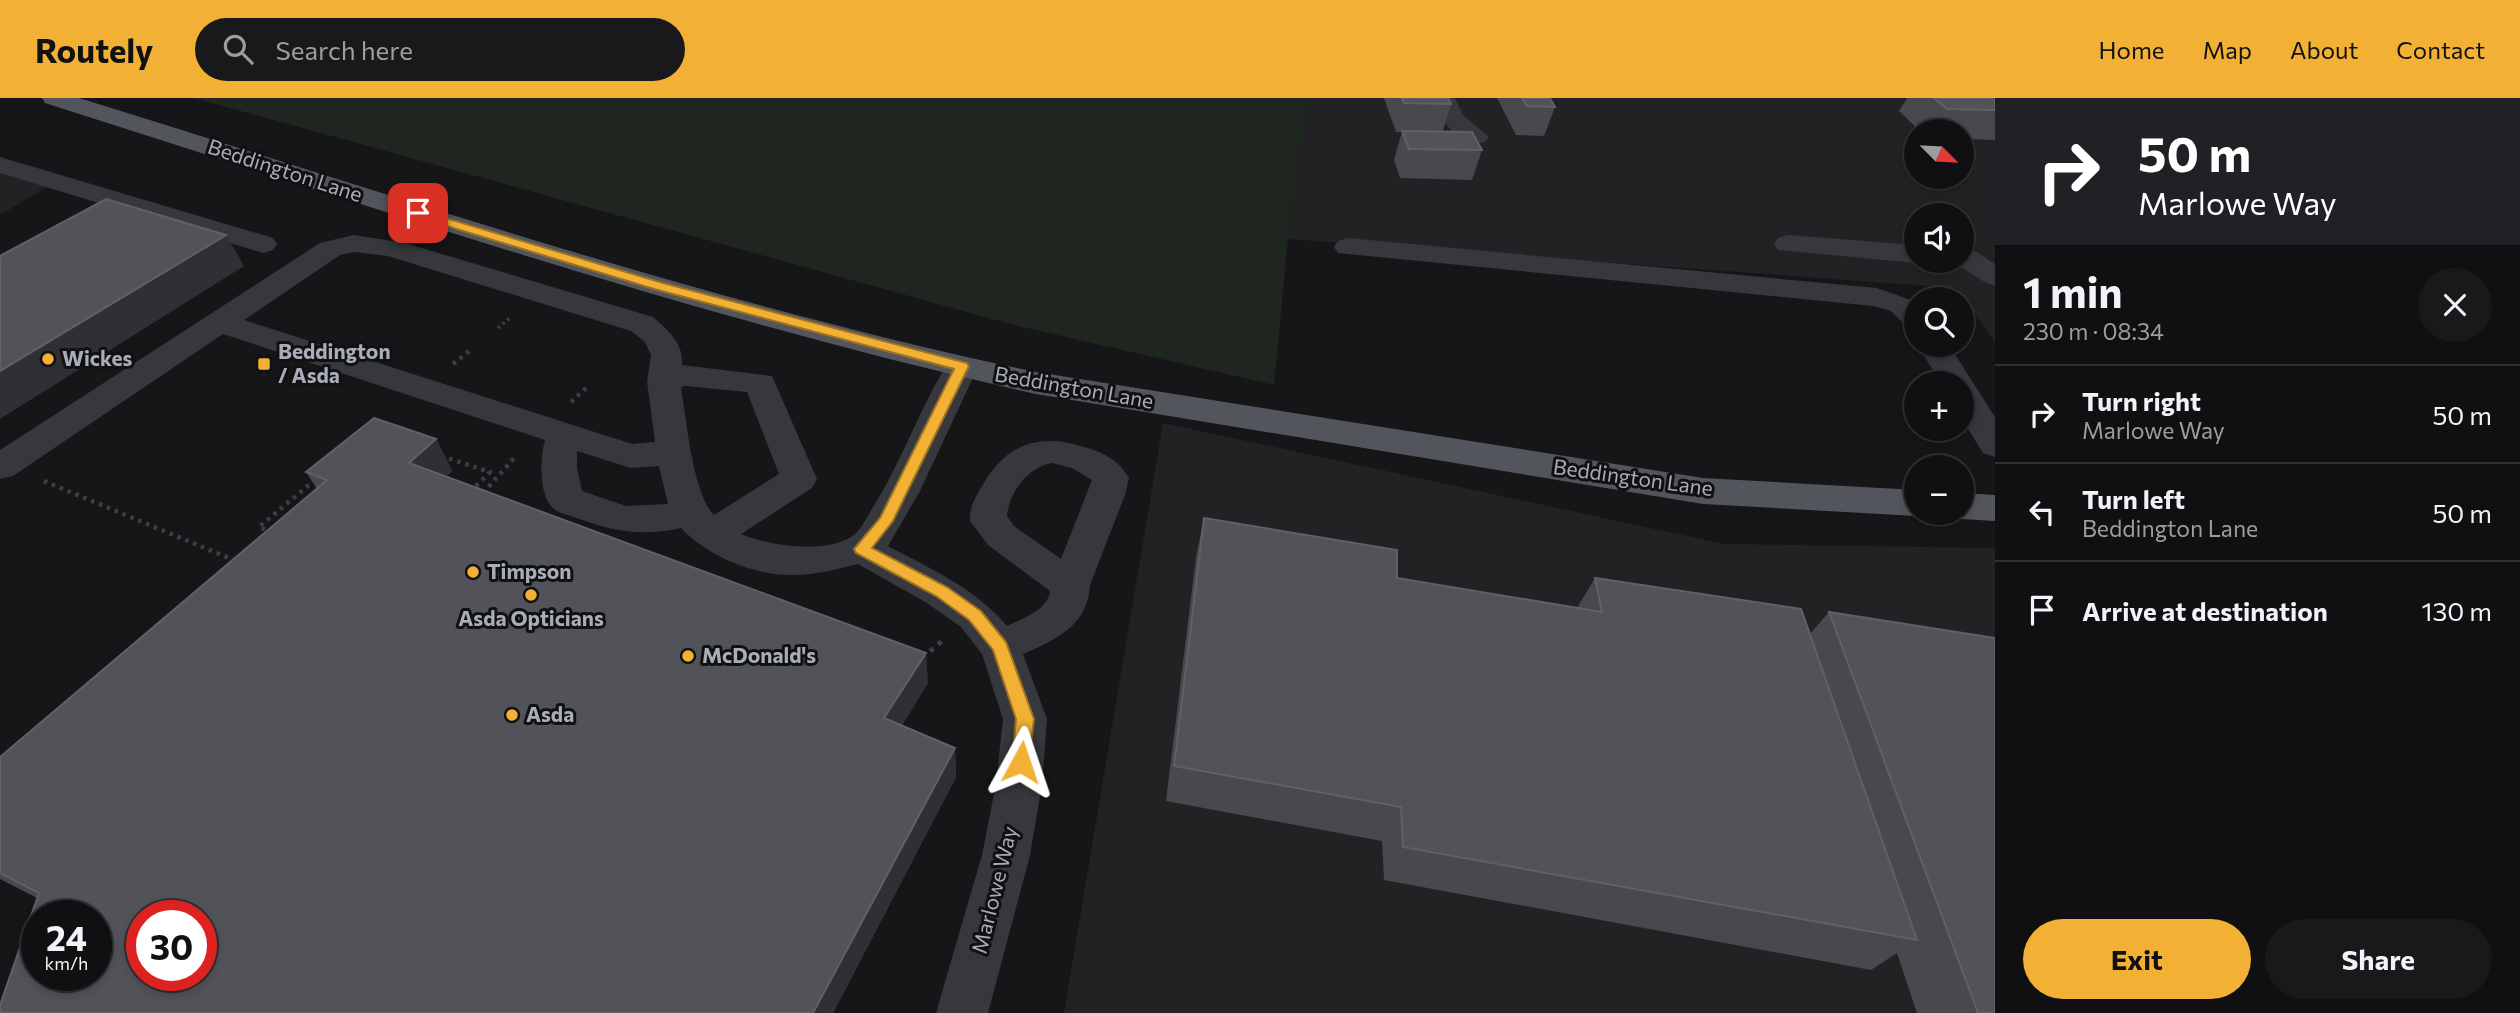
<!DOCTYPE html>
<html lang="en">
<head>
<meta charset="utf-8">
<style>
  body { margin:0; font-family:Commissioner,sans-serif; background:#19191b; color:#f1f3f6; height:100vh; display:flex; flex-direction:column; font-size:26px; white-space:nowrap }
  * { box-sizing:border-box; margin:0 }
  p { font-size:23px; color:#9c9d9f }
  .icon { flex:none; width:38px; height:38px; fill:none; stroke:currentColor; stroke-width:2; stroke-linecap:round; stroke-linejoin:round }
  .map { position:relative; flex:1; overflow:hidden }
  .panel { display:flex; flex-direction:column; background:#101012; width:525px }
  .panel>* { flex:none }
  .guide { background:#202124; color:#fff; overflow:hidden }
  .needle { width:46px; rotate:114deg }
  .buttons { position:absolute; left:1904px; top:21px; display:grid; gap:14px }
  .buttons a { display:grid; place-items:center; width:70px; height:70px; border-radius:50%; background:#101012; box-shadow:0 4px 10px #0003,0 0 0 2px #303032; font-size:35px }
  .speed { position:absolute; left:21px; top:802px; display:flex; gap:14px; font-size:35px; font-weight:700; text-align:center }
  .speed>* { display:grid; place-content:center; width:91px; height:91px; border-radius:50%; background:#101012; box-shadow:0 4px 10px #0003,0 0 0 2px #303032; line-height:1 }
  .speed small { font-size:18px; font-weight:400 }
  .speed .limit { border:10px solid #d22; background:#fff; color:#111 }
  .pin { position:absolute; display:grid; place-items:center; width:60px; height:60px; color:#fff; margin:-30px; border-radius:14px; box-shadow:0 4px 10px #0006 }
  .me { position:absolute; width:77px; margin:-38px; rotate:5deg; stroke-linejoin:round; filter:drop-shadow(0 0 5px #0008) }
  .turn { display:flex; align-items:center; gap:24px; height:147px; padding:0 28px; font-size:32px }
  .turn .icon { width:91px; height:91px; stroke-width:2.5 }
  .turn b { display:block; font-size:49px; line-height:60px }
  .round { display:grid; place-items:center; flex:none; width:74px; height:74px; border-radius:37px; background:#19191b }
  .overview { display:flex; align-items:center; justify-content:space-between; height:119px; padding:0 28px }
  h1 { font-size:42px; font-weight:700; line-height:52px }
  .primary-button { display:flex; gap:14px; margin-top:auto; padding:14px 28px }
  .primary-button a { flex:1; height:80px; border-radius:42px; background:#f2b134; color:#111; font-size:28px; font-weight:700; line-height:80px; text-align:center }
  .primary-button a+a { background:#19191b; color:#f1f3f6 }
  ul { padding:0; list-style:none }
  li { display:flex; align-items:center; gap:21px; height:98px; padding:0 28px; border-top:2px solid #303032 }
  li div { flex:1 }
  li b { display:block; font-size:26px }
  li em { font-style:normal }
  header { display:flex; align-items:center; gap:42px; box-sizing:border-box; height:98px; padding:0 35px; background:#f2b134; color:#111 }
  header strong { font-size:33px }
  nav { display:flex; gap:38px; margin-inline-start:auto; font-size:24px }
  .search { width:490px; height:63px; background:#19191b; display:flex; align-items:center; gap:18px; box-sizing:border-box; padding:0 24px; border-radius:38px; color:#9c9d9f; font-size:26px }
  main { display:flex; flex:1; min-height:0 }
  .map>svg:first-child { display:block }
  .built { fill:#222225; fill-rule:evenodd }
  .green { fill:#1e261f }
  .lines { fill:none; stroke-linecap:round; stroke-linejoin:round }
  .path-far2 { stroke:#3d3f44; stroke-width:3.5; stroke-dasharray:2.5 3.5; stroke-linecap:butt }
  .path-far1 { stroke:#3d3f44; stroke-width:4.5; stroke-dasharray:3.5 5; stroke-linecap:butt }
  .path { stroke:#3d3f44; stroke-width:5; stroke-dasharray:4.5 6; stroke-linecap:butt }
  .minor { fill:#37383d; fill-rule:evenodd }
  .major { fill:#53555c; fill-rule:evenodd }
  .wall { fill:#47494d }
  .shaded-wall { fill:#2f3033 }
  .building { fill:#525359; stroke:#5f6168; stroke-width:2; fill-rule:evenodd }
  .route { fill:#f2b134; stroke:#9d7322; stroke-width:2 }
  .poi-dot { fill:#f2b134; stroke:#111113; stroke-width:2.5 }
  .labels { text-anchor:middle; stroke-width:6; stroke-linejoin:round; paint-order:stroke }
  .street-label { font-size:21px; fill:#a8adb8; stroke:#111113 }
  .poi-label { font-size:21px; font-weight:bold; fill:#a8adb8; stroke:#111113; text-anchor:start }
</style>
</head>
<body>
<header>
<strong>Routely</strong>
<div class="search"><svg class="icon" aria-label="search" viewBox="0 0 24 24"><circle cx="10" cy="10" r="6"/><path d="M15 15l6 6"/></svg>Search here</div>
<nav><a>Home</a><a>Map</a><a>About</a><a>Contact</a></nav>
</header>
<main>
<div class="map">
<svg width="1995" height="915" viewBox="0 0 1995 915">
  <rect width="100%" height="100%" fill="#161618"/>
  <path class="built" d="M1310 0H1995V245L1956 190 1288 141ZM1916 33H1962V79H1916ZM1916 117H1962V163H1916Z
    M0 72 49 88 0 117Z
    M1163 325 1724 446 1995 450V915H1064Z"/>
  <path class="green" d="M194 0H1310L1288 141 1274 287 1010 226Z"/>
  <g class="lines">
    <path class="path-far2" d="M498 230 511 219"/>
    <path class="path-far1" d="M453 266 469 253
      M571 304 586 290
      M441 358 490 374 471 393
      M44 383 236 463
      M483 395 517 357
      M273 434 259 429 316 381"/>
    <path class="path" d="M922 560 942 543"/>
    <path class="minor" d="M1431 0H1455L1463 17 1489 39 1485 44C1458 51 1441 21 1431 0Z
      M0 59 273 140 277 146 273 152 263 155 253 152 0 75Z
      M354 137 405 145 653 219C668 232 684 246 682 267L772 278 817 381 812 390 741 436C770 448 823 456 851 439 861 433 867 419 873 409 903 362 920 308 950 262L962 259 974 262 978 269 920 393 888 448C931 471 975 490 1007 528 1022 521 1048 512 1050 493L988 447 970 423C969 410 975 399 982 388 1005 347 1037 335 1081 348 1102 354 1118 361 1129 380L1125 397 1090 487C1088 527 1056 542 1023 556L1047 621 1042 686 1030 757 988 915H936L982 757 996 686 1003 621 982 556 961 529 927 505 858 466C837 471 816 477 794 477 754 478 708 458 681 430 642 439 611 433 574 419 569 417 558 415 554 411 538 397 540 360 545 342L223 236 13 378 0 381V352L320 145ZM354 154 388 158 631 233 645 244 651 257 647 283 655 344 632 346 244 222 340 157ZM685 288 747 294 779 376 714 417C693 397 686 319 681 289ZM577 353 631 370 659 368 668 406 626 408 582 393 577 370ZM1052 365 1072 370 1092 382 1061 461 1014 428 1007 418C1009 394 1028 369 1052 365Z
      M1788 137 1916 147V163H1924L1916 165 1778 152 1774 146 1778 140Z
      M1348 140 1877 190 1916 204V229L1905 227 1891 213 1873 208 1338 155 1334 149 1338 143Z
      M1962 151 1977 154 1995 166V188C1979 184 1968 170 1952 166L1949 163H1962Z
      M1917 247H1949L1995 319V359L1983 355 1962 321V285H1941Z"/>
    <path class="major" d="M42 0H79C396 98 711 206 1036 274L1703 380 1916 392V415H1927L1916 418 1703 406 1036 296C700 221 373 109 45 5Z
      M1962 395 1995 397V423L1962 421 1949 417 1947 415H1962Z"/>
  </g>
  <path class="wall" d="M1384 0H1448L1451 6 1443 33 1482 52 1472 82 1400 80 1394 62 1402 34H1396Z
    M1497 0H1550L1555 9 1544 38 1516 37Z
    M1907 0H1995V42L1962 41V33H1920L1899 13Z
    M436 341 452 373 446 378 928 585 902 627 955 650 956 679 833 915H0L37 800 0 781V659L317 391 306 374Z
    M1204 420 1397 480 1577 510 1595 480 1810 536 1829 514 1995 915H1917L1897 855 1871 872 1384 782 1382 743 1166 703 1196 459Z"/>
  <path class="shaded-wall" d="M226 137 244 168 0 321V273Z
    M436 341 452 373 426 396 409 365Z
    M926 555 928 585 888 649 884 620Z
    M955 650 956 679 833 915H813Z"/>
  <path class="building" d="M1402 0H1448L1451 6 1404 5Z
    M1522 0H1550L1555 9 1527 8Z
    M1934 0H1995V12L1947 11Z
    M1402 33 1472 34 1482 52 1409 51Z
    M106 101 226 137 0 273V158Z
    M374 320 436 341 409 365 926 555 884 620 955 650 813 915H0V907L39 795 0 775V659L327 382 306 374ZM37 817H96V877H37ZM142 817H201V877H142Z
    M1204 420 1397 452V480L1602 514 1595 480 1801 511 1917 842 1403 749 1401 709 1174 668Z
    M1829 514 1995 540V915H1978Z"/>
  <path class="route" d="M414 113H422L663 185 967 265 969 268 893 423 872 450 947 489 981 513 1006 544 1034 621 1028 670 1021 672 1015 670 1012 664 1016 621 993 552 969 522 936 498 856 455 854 451 880 420 954 271 654 191 414 118Z"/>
  <g class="poi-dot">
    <circle cx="48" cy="261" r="7"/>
    <rect x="257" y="259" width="14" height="14" rx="3.5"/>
    <circle cx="473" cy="474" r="7"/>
    <circle cx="531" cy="497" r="7"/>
    <circle cx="688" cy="558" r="7"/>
    <circle cx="512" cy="617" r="7"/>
  </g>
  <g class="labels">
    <g class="street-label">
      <text transform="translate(285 73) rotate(18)" y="7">Beddington Lane</text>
      <text transform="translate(1074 290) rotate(10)" y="7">Beddington Lane</text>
      <text transform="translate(1633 380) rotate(8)" y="7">Beddington Lane</text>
      <text transform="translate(995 792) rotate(-76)" y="7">Marlowe Way</text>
    </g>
    <g class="poi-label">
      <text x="278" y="261">Beddington<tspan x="278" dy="24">/ Asda</tspan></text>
      <text x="62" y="268">Wickes</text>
      <text x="487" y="481">Timpson</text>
      <text x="531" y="528" text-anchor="middle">Asda Opticians</text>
      <text x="702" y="565">McDonald's</text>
      <text x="526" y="624">Asda</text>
    </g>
  </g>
</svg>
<div class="buttons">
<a><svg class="needle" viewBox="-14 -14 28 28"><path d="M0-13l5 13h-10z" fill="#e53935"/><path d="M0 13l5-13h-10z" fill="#9c9d9f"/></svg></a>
<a><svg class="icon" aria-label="sound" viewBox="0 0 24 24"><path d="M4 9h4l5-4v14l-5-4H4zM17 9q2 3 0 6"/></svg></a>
<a><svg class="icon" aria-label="search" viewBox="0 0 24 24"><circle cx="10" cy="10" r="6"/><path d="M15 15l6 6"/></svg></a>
<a>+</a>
<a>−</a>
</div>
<div class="speed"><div>24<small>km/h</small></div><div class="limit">30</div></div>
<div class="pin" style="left:418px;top:115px;background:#d93025"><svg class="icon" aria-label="arrive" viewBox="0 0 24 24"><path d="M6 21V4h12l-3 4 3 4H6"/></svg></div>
<svg class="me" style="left:1021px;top:664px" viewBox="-20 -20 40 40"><path d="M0-17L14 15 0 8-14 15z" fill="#f2b134" stroke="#fff" stroke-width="4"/></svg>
</div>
<section class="panel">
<div class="guide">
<div class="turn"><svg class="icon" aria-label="right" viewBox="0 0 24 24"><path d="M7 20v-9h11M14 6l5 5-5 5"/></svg><div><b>50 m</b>Marlowe Way</div></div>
</div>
<div class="overview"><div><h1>1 min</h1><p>230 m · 08:34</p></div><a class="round"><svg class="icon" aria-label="close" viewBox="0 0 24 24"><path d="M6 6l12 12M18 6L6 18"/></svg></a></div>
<ul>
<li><svg class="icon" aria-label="right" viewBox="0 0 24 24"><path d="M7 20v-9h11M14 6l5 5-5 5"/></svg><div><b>Turn right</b><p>Marlowe Way</p></div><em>50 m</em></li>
<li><svg class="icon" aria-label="left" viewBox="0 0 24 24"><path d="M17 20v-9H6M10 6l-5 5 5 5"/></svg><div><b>Turn left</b><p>Beddington Lane</p></div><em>50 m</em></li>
<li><svg class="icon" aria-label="arrive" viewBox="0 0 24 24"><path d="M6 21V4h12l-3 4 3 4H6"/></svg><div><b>Arrive at destination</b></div><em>130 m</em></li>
</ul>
<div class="primary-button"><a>Exit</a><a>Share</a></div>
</section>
</main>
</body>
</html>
